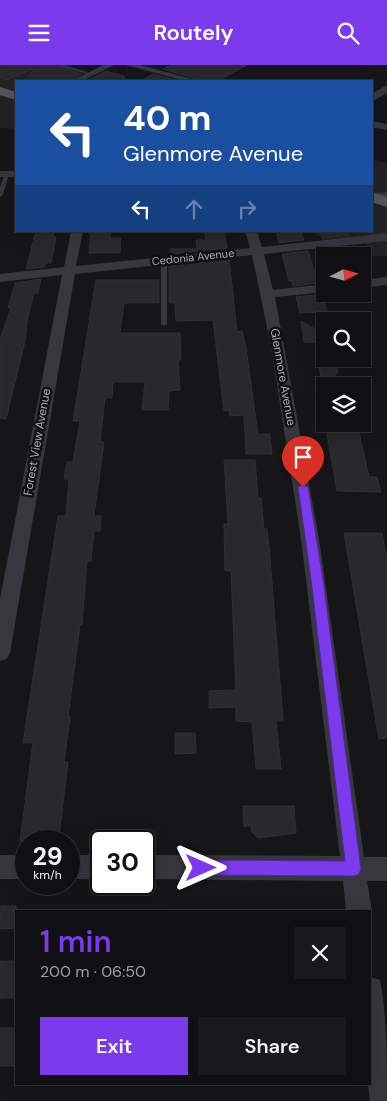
<!DOCTYPE html>
<html lang="en">
<head>
<meta charset="utf-8">
<style>
  body { margin:0; font-family:"DM Sans",sans-serif; background:#19191b; color:#f1f3f6; height:100vh; display:flex; flex-direction:column; font-size:19px; white-space:nowrap }
  * { box-sizing:border-box; margin:0 }
  p { font-size:16px; color:#9c9d9f }
  .icon { flex:none; width:28px; height:28px; fill:none; stroke:currentColor; stroke-width:2; stroke-linecap:round; stroke-linejoin:round }
  .map { position:relative; flex:1; overflow:hidden }
  .panel { position:absolute; left:15px; top:845px; width:356px; height:175px; display:flex; flex-direction:column; background:#101012; border-radius:0px; box-shadow:0 5px 20px #0002,0 0 0 1px #303032 }
  .panel>* { flex:none }
  .guide { position:absolute; left:15px; top:15px; width:358px; height:152px; border-radius:0px; box-shadow:0 5px 20px #0002,0 0 0 1px #303032; background:#1a4fa0; color:#fff; overflow:hidden }
  .needle { width:32px; rotate:84deg }
  .controls { position:absolute; left:316px; top:182px; display:grid; gap:10px }
  .controls a { display:grid; place-items:center; width:55px; height:55px; border-radius:0px; background:#101012; box-shadow:0 5px 20px #0002,0 0 0 1px #303032; font-size:25px }
  .speed { position:absolute; left:15px; top:765px; display:flex; gap:10px; font-size:25px; font-weight:700; text-align:center }
  .speed>* { display:grid; place-content:center; width:65px; height:65px; border-radius:50%; background:#101012; box-shadow:0 5px 20px #0002,0 0 0 1px #303032; line-height:1 }
  .speed small { font-size:12px; font-weight:400 }
  .speed .limit { border:2px solid #111; border-radius:8px; background:#fff; color:#111 }
  .pin { position:absolute; display:grid; place-items:center; width:42px; height:42px; color:#fff; margin:-51px -21px; border-radius:50% 50% 50% 0; rotate:-45deg; box-shadow:0 0 5px #0007 }
  .pin .icon { rotate:45deg }
  .me { position:absolute; width:55px; margin:-28px; rotate:90deg; stroke-linejoin:round; filter:drop-shadow(0 0 4px #0008) }
  .turn { display:flex; align-items:center; gap:18px; height:105px; padding:0 25px; font-size:22px }
  .turn .icon { width:65px; height:65px; stroke-width:2.5 }
  .turn b { display:block; font-size:35px; line-height:42px }
  .lanes { display:flex; align-items:center; height:48px; padding:0 25px; background:#0003; justify-content:center; gap:25px; direction:ltr }
  .lanes .off { opacity:.35 }
  .round { display:grid; place-items:center; flex:none; width:52px; height:52px; border-radius:0px; background:#19191b }
  .headline { display:flex; align-items:center; justify-content:space-between; height:85px; padding:0 25px }
  h1 { font-size:30px; font-weight:600; line-height:38px; color:#7c3aed }
  .cta { display:flex; gap:10px; margin-top:auto; padding:10px 25px }
  .cta a { flex:1; height:58px; border-radius:0px; background:#7c3aed; color:#fff; font-size:20px; font-weight:600; line-height:58px; text-align:center }
  .cta a+a { background:#19191b; color:#f1f3f6 }
  header { display:flex; justify-content:space-between; align-items:center; height:65px; padding:0 25px; background:#7c3aed; color:#fff; font-size:22px; font-weight:600 }
  .map>svg:first-child { display:block }
  .built { fill:#222225 }
  .building { fill:#29292c; stroke:#303034 }
  .lines { fill:none; stroke-linecap:round; stroke-linejoin:round }
  .service { fill:#37383d; fill-rule:evenodd }
  .minor { fill:#37383d; fill-rule:evenodd }
  .tertiary { fill:#37383d; fill-rule:evenodd }
  .primary { fill:#53555c; fill-rule:evenodd }
  .route { fill:#7c3aed; stroke:#51269a }
  .labels { text-anchor:middle; stroke-width:5; stroke-linejoin:round; paint-order:stroke }
  .far-street-label { font-size:11px; fill:#a8adb8; stroke:#111113 }
  .street-label { font-size:12px; fill:#a8adb8; stroke:#111113 }
</style>
</head>
<body>
<header><svg class="icon" aria-label="menu" viewBox="0 0 24 24"><path d="M4 6h16M4 12h16M4 18h16"/></svg>Routely<svg class="icon" aria-label="search" viewBox="0 0 24 24"><circle cx="10" cy="10" r="6"/><path d="M15 15l6 6"/></svg></header>
<div class="map">
<svg width="387" height="1036" viewBox="0 0 387 1036">
  <rect width="100%" height="100%" fill="#161618"/>
  <path class="built" d="M0 0H59L87 8 77 13 88 16H16V64L0 63Z
    M371 94 387 98V191H371L366 178 323 181 320 171 306 166H371Z"/>
  <path class="building" d="M0 0H56L81 9 70 16H25L35 3 7 15 0 13Z
    M171 0H247L218 16H202L163 4Z
    M106 6 124 11V16H86Z
    M153 9 180 16H140Z
    M36 166H54L53 172H56L51 198H46L44 202 26 204Z
    M91 166H111L110 173H121L120 188H89Z
    M204 166H224L227 183 170 189V184H197L196 175H206Z
    M276 166H301L304 175 279 178Z
    M319 166H346L349 170 323 173Z
    M356 181 358 189 341 191H336L331 184Z
    M308 186 318 218 293 221 292 216H289L282 189Z
    M229 194 237 267 242 266 246 283 258 369H270L272 389H246L244 350 230 351 229 345 224 346 213 255 176 256 175 238H169V201Z
    M41 214 38 228H34L27 256 25 276 6 354 0 353V274L11 243H8L15 218Z
    M96 215H159V238H124L120 268H180L181 295H178L180 325 169 326 168 345H142L145 317H113L112 333H105L100 377H104L94 451H101L100 466H94L91 496H87L82 560H80L68 652H70L64 697H68L59 771H48L47 776H20L33 678H23L58 451H66L69 414H64L67 397H73L80 356H73Z
    M322 229 327 247 300 248 296 232Z
    M301 256 325 270V278L304 277Z
    M318 294H336L338 308H335L336 312 321 313Z
    M326 363H358L369 412H377L381 427 337 426Z
    M224 395H255L258 433H261L264 464H267L269 481 283 655H276L281 704H256L252 657 236 656V642L209 643V626L236 625 231 506H225L224 459H228Z
    M344 468H382L387 494V673L379 674Z
    M175 668H195L196 688 175 689Z
    M243 741H294L296 768 258 773 252 767 251 761H244Z
    M1 841H16V863L0 864Z
    M0 896H16V933H0Z
    M0 963H16V1001H0Z"/>
  <g class="lines">
    <path class="service" d="M58 0H64L94 9 91 10Z
      M5 108 9 109 3 130 0 132V122Z
      M164 193 167 195V259L164 261 161 259V195Z"/>
    <path class="minor" d="M103 0H114L82 16H72Z
      M125 0H140L200 16H186Z
      M371 56 387 59V65L371 62Z
      M0 106H16V112H0Z
      M387 127V133L371 134V128Z
      M71 166H83L76 201 250 183 245 166H257L262 182 387 168V176L264 189 273 225 325 219V227L275 232 319 474 364 792H387V816H367L372 846 370 850V846H346L343 816 144 814V790L340 791 301 474 271 281 252 190 75 209 10 588 7 594 0 596V534L62 210 0 217V209L64 202Z
      M387 212V220L362 223V215Z
      M0 790H26V814H0Z
      M69 790H101V814H69Z
      M370 912 380 915C387 949 387 999 387 1036H370L368 1019Z"/>
    <path class="tertiary" d="M387 20V28L371 37V29Z"/>
    <path class="primary" d="M0 22 16 27V35L0 30Z
      M371 127 387 132V142L371 137Z"/>
  </g>
  <path class="route" d="M303 419 308 422 323 514 361 804 359 809 354 811 201 810 196 808 194 803 196 798 201 795 345 796 311 514 298 422Z"/>
  <g class="labels">
    <g class="far-street-label">
      <text transform="translate(193 192) rotate(-6)" y="4">Cedonia Avenue</text>
    </g>
    <g class="street-label">
      <text transform="translate(283 312) rotate(80)" y="4">Glenmore Avenue</text>
      <text transform="translate(37 377) rotate(-80)" y="4">Forest View Avenue</text>
    </g>
  </g>
</svg>
<div class="controls">
<a><svg class="needle" viewBox="-14 -14 28 28"><path d="M0-13l5 13h-10z" fill="#e53935"/><path d="M0 13l5-13h-10z" fill="#9c9d9f"/></svg></a>
<a><svg class="icon" aria-label="search" viewBox="0 0 24 24"><circle cx="10" cy="10" r="6"/><path d="M15 15l6 6"/></svg></a>
<a><svg class="icon" aria-label="layers" viewBox="0 0 24 24"><path d="M12 4l9 5-9 5-9-5zM3 14l9 5 9-5"/></svg></a>
</div>
<div class="speed"><div>29<small>km/h</small></div><div class="limit">30</div></div>
<div class="pin" style="left:303px;top:422px;background:#d93025"><svg class="icon" aria-label="arrive" viewBox="0 0 24 24"><path d="M6 21V4h12l-3 4 3 4H6"/></svg></div>
<svg class="me" style="left:201px;top:803px" viewBox="-20 -20 40 40"><path d="M0-17L14 15 0 8-14 15z" fill="#7c3aed" stroke="#fff" stroke-width="4"/></svg>
<div class="guide">
<div class="turn"><svg class="icon" aria-label="left" viewBox="0 0 24 24"><path d="M17 20v-9H6M10 6l-5 5 5 5"/></svg><div><b>40 m</b>Glenmore Avenue</div></div>
<div class="lanes"><svg class="icon" aria-label="left" viewBox="0 0 24 24"><path d="M17 20v-9H6M10 6l-5 5 5 5"/></svg><svg class="icon off" aria-label="ahead" viewBox="0 0 24 24"><path d="M12 20V5M6 11l6-6 6 6"/></svg><svg class="icon off" aria-label="right" viewBox="0 0 24 24"><path d="M7 20v-9h11M14 6l5 5-5 5"/></svg></div>
</div>
<section class="panel">
<div class="headline"><div><h1>1 min</h1><p>200 m · 06:50</p></div><a class="round"><svg class="icon" aria-label="close" viewBox="0 0 24 24"><path d="M6 6l12 12M18 6L6 18"/></svg></a></div>
<div class="cta"><a>Exit</a><a>Share</a></div>
</section>
</div>
</body>
</html>
